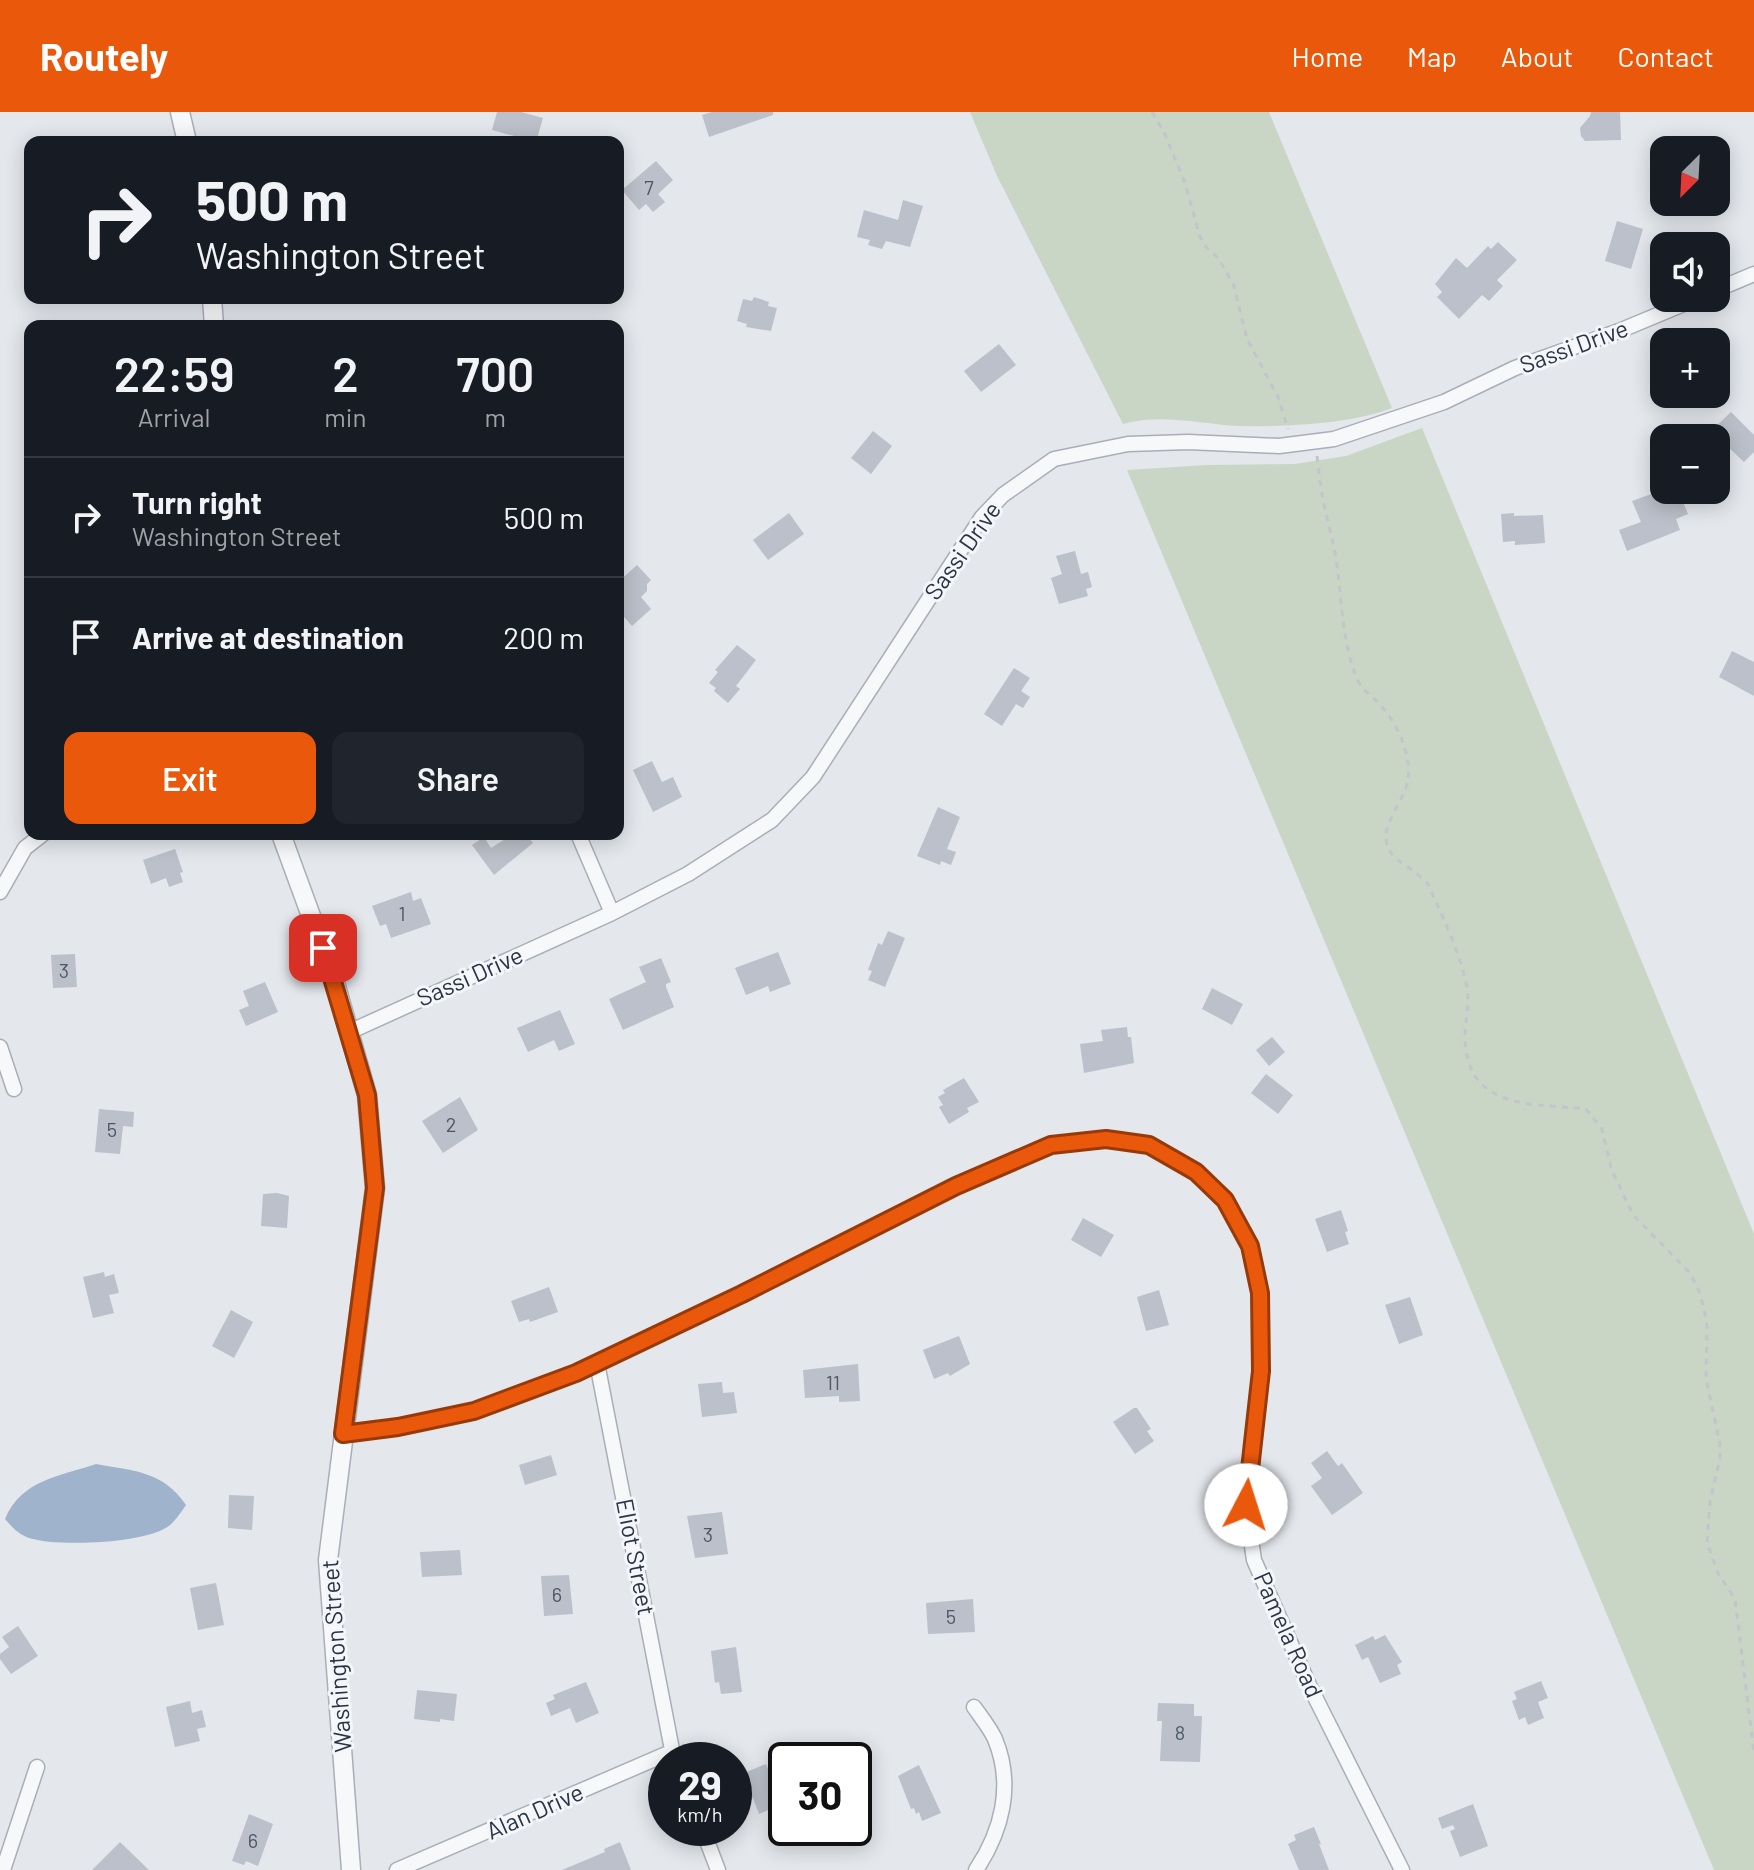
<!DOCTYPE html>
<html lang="en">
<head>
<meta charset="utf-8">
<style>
  body { margin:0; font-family:Barlow,sans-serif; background:#20242c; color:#f1f3f6; height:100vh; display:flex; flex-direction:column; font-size:30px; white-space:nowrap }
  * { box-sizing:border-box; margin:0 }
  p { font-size:26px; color:#9ea1a6 }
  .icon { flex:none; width:44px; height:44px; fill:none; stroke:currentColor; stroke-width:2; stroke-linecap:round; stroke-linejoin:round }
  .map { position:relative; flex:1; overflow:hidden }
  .panel { position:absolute; left:24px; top:208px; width:600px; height:520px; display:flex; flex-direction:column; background:#171b24; border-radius:16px; box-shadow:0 4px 20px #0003 }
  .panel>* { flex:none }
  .top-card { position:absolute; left:24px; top:24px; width:600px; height:168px; border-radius:16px; box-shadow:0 4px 20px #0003; background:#171b24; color:#f1f3f6; overflow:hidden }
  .needle { width:52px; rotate:204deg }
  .fabs { position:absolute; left:1650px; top:24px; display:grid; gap:16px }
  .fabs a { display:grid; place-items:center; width:80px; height:80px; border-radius:16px; background:#171b24; box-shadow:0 4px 20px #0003; font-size:40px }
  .speed { position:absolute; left:648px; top:1630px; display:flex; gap:16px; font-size:40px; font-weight:700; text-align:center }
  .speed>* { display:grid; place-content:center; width:104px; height:104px; border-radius:50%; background:#171b24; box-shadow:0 4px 20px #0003; line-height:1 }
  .speed small { font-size:20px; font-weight:400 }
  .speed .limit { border:4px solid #111; border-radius:12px; background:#fff; color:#111 }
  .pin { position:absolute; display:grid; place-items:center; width:68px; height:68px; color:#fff; margin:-34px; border-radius:16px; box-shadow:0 4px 12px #0006 }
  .me { position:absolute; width:88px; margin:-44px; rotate:5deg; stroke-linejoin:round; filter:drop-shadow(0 0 6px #0008) }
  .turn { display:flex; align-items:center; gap:28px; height:168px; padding:0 40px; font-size:36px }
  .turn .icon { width:104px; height:104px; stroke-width:2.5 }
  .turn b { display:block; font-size:56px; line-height:68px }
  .eta { display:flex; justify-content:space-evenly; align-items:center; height:136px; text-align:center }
  .eta b { font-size:48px; font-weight:600; line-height:56px }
  .cta { display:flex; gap:16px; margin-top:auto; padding:16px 40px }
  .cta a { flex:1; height:92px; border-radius:16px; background:#ea580c; color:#fff; font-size:32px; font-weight:600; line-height:92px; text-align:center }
  .cta a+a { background:#20242c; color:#f1f3f6 }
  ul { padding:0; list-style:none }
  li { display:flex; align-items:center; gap:24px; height:120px; padding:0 40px; border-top:2px solid #363941 }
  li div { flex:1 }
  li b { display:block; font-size:30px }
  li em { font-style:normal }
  header { display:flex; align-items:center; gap:48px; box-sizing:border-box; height:112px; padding:0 40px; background:#ea580c; color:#fff }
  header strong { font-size:38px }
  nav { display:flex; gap:44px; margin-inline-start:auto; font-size:28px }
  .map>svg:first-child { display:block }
  .green { fill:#c9d6c5 }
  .water { fill:#9fb4cc }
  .building { fill:#bbc0ca }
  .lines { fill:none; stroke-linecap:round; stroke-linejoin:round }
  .minor-casing { stroke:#a9aeb7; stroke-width:17 }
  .tertiary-casing { stroke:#a9aeb7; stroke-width:21 }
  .path { stroke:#c2c5cb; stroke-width:3; stroke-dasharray:6 6; stroke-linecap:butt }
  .minor { stroke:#f7f8fa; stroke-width:14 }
  .tertiary { stroke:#f7f8fa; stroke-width:18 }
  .route-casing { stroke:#983908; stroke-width:20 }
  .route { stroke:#ea580c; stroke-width:14 }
  .labels { text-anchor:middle; stroke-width:6; stroke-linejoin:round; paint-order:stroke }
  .number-label { font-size:20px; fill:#4f5766 }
  .street-label { font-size:24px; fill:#2b3445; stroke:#f4f6f9 }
</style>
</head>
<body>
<header>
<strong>Routely</strong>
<nav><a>Home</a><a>Map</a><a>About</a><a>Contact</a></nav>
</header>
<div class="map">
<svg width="1754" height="1758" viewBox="0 0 1754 1758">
  <rect width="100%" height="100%" fill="#e4e7ec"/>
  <path class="green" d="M970 0H1269L1392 296C1352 312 1283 315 1239 314 1202 312 1160 301 1123 312L997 64Z
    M1422 316 1754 1122V1758H1714L1127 358 1207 353 1295 352 1346 344Z"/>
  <path class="water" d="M96 1352C134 1359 163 1359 186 1393 181 1400 176 1408 170 1413 148 1432 56 1435 29 1426 18 1422 12 1415 5 1407 21 1368 60 1364 96 1352Z"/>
  <path class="building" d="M497 0H521L543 6 536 30 492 18Z
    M712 0H773V3L709 25 702 3Z
    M1591 0H1620L1621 28 1585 29 1581 24 1580 16 1590 4Z
    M656 49 673 68 658 82 665 90 653 100 646 92 639 98 622 78Z
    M903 88 923 94 910 135 886 129 882 137 868 133 870 128 857 125 864 98 898 108Z
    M1617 109 1643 117 1631 157 1605 149Z
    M1498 130 1517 148 1497 168 1503 174 1489 189 1482 183 1459 207 1437 185 1442 180 1435 172 1456 146 1467 156 1488 134 1491 137Z
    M754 185 769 190 768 194 777 196 771 219 746 215 747 212 737 209 743 187 752 189Z
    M999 232 1016 253 981 280 964 259Z
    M1731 300 1754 323V340L1744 350 1724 331 1720 335 1716 332V326L1707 323Z
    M873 319 892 334 871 362 851 346Z
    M1672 378H1678L1688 402 1676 407 1680 418 1627 439 1619 418 1641 410 1632 389 1654 381 1656 385Z
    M789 401 804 422 768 448 753 428Z
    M1514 401V404L1543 403 1545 431 1515 433V429L1503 430 1501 402Z
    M1075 439 1081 462 1088 460 1092 475 1086 477 1088 484 1059 492 1051 466 1062 462 1056 444Z
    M637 453 651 468 647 472V479L641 485 651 497 632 514 618 498V470Z
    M737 533 756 548 736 574 740 577 728 591 714 579 716 576 709 571 718 560 715 558Z
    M1732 539 1754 550V584L1719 565Z
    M1014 556 1030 566 1021 579 1030 585 1023 596 1016 592 1002 614 984 602Z
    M652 649 662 670 673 665 682 685 653 700 633 658Z
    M938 695 960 705 947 737 956 740 951 753 941 749 940 753 917 744Z
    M513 722H526L533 731 494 763 472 733 484 725 491 736Z
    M175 737 183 760 180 761 183 770 169 775 166 766 151 772 143 748Z
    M411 780 413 789 421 786 431 812 391 826 386 812 380 814 372 794Z
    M888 819 905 826 885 875 868 868 872 859 868 858 878 831 882 833Z
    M778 840 791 872 770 880 768 874 746 883 735 856Z
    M75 842 77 875 53 876 51 843Z
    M661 846 671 870 666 872V875L674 895 623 918 609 887 646 870 639 855Z
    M265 870 278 900 246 914 239 898 249 894 243 879Z
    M1212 876 1243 892 1232 913 1202 897Z
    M560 898 575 932 559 939 554 928 528 940 517 916Z
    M1127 915 1128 925H1131L1134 951 1084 961 1080 932 1103 929 1101 918Z
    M1272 925 1285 940 1269 954 1256 938Z
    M1266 962 1293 983 1278 1002 1251 981Z
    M964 966 979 990 967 996 969 1000 949 1012 939 995 943 993 938 985 945 981 943 978Z
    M460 985 478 1018 443 1041 422 1009Z
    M99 997 134 1000 133 1015 123 1014 120 1042 95 1040Z
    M277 1081 289 1084 287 1116 261 1114 263 1082Z
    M1341 1098 1348 1119 1345 1120 1349 1132 1327 1140 1315 1107Z
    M1083 1106 1114 1123 1101 1145 1071 1128Z
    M104 1160 105 1165 114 1162 119 1181 109 1183 114 1201 93 1206 83 1165Z
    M549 1175 558 1200 530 1210 529 1207 519 1210 511 1189Z
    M1159 1178 1169 1213 1146 1219 1137 1185Z
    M1410 1185 1423 1223 1399 1232 1385 1193Z
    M231 1198 253 1210 234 1246 212 1234Z
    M959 1224 970 1252 950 1264 948 1261 934 1267 923 1238Z
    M858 1252 860 1289 839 1290V1284L805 1286 803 1258Z
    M722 1270 723 1281 734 1280 737 1301 702 1305 698 1272Z
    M1134 1296H1137L1151 1317 1147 1319 1154 1329 1135 1342 1113 1310Z
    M1327 1339 1338 1354 1342 1351 1363 1381 1332 1403 1311 1374 1322 1366 1311 1351Z
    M551 1343 557 1363 525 1373 519 1353Z
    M229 1383 254 1384 252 1418 228 1416Z
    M722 1400 728 1442 695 1446 687 1404Z
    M460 1438 462 1463 422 1465 420 1440Z
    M569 1463 573 1502 544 1504 541 1464Z
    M216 1471 224 1513 198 1518 190 1476Z
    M973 1487 975 1520 928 1522 926 1491Z
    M18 1514 38 1544 11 1562 0 1547V1542L9 1535 2 1525Z
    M1385 1523 1402 1550 1397 1553 1401 1562 1380 1571 1368 1545 1362 1548 1355 1533 1373 1524 1375 1528Z
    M736 1535 742 1580 721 1582 719 1570 715 1571 711 1539Z
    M1541 1569 1548 1586 1538 1590 1544 1606 1528 1613 1525 1605 1519 1608 1512 1589 1517 1587 1514 1580Z
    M586 1570 599 1601 576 1611 570 1596 551 1604 546 1591 555 1587 553 1583Z
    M417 1578 457 1582 454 1609 440 1607V1610L414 1607Z
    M190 1589 192 1601 202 1598 206 1615 197 1617 200 1629 175 1635 166 1595Z
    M1158 1591 1194 1592V1604H1202L1200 1650 1160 1649 1162 1609H1157Z
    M766 1652 783 1691 759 1702 753 1686 749 1688 739 1663Z
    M919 1653 941 1701 922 1709 919 1700 916 1702 914 1696 911 1697 898 1664Z
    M1473 1692 1488 1734 1460 1745 1450 1719 1455 1717 1453 1713 1442 1717 1438 1706Z
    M249 1702 273 1712 258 1754 246 1749 244 1753 232 1749Z
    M1314 1715 1321 1732H1319L1329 1758H1299L1288 1732 1296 1728 1294 1723Z
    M120 1730 149 1758H92Z
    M620 1730 631 1758H562L605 1740 604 1737Z"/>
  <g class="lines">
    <g class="minor-casing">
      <path id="minor" d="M1716 178 1754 162
        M578 722 612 801
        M0 780 25 736 43 722
        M349 920 612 801 688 762 772 708 813 665 982 405 1003 383 1054 347 1128 332 1188 330 1279 334 1334 327 1444 290 1515 256 1619 219 1698 186
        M0 935 14 977
        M597 1251 674 1648
        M343 1322 398 1315 474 1299 576 1261 742 1182 956 1074 1051 1033 1106 1027 1149 1033 1196 1060 1225 1088 1250 1134 1260 1181 1261 1259 1246 1393 1254 1448 1309 1573 1402 1758
        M974 1595C981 1605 990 1616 995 1627 1014 1673 1002 1719 976 1758
        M702 1716 718 1758
        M3 1758 37 1655
        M397 1758 671 1640"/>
    </g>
    <g class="tertiary-casing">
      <path id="tertiary" d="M180 0 187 30
        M212 186 214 214
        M281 722 333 864 367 983 375 1076 328 1448 351 1758"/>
    </g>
    <path class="path" d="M1152 0 1164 20 1185 71 1200 125 1206 135 1219 147 1234 174 1247 227 1278 285 1288 317
      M1317 344C1319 358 1320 373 1323 387 1327 409 1334 430 1337 453 1342 492 1342 529 1357 567 1363 580 1373 584 1381 594 1390 604 1399 618 1403 631 1407 642 1410 655 1408 667 1406 690 1374 716 1391 741 1397 750 1417 759 1428 772 1441 801 1462 845 1467 876 1470 893 1465 908 1465 925 1466 999 1533 991 1586 997L1602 1017 1611 1056 1633 1103 1690 1161 1699 1179 1704 1197 1707 1215 1706 1267 1720 1332V1346L1710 1389 1707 1431 1718 1461 1735 1487 1754 1641"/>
    <use href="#minor" class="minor"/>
    <use href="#tertiary" class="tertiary"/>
  </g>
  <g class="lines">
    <g class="route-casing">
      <path id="route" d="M323 836 367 983 375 1076 343 1322 398 1315 474 1299 576 1261 742 1182 956 1074 1051 1033 1106 1027 1149 1033 1196 1060 1225 1088 1250 1134 1260 1181 1261 1259 1246 1393"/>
    </g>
    <use href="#route" class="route"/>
  </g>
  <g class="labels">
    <g class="number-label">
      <text x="649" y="83">7</text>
      <text x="402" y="809">1</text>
      <text x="64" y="866">3</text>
      <text x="451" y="1020">2</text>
      <text x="112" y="1025">5</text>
      <text x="833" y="1278">11</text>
      <text x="708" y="1430">3</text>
      <text x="557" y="1490">6</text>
      <text x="951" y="1512">5</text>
      <text x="1180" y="1628">8</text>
      <text x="253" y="1736">6</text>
    </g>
    <g class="street-label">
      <text transform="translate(1574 235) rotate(-20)" y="8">Sassi Drive</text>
      <text transform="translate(963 439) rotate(-55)" y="8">Sassi Drive</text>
      <text transform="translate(470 865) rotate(-24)" y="8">Sassi Drive</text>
      <text transform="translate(635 1445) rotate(79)" y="8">Eliot Street</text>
      <text transform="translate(1288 1523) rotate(66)" y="8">Pamela Road</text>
      <text transform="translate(337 1544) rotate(-94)" y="8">Washington Street</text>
      <text transform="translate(535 1700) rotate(-24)" y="8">Alan Drive</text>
    </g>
  </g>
</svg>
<div class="fabs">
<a><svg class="needle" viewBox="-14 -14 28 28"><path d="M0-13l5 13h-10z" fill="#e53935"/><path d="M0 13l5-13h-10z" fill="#9ea1a6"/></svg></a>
<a><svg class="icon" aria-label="sound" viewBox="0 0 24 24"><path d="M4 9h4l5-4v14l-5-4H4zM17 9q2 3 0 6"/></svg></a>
<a>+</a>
<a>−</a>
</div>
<div class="speed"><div>29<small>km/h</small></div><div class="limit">30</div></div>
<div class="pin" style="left:323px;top:836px;background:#d93025"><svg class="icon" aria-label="arrive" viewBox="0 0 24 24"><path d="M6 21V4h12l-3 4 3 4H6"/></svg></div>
<svg class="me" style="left:1246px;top:1393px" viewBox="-20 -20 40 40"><circle r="19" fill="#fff"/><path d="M0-13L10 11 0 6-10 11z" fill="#ea580c"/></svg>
<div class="top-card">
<div class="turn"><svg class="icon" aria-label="right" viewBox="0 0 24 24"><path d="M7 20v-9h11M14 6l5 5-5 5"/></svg><div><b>500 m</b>Washington Street</div></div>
</div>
<section class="panel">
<div class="eta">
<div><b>22:59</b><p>Arrival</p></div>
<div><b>2</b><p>min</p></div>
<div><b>700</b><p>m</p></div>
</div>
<ul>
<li><svg class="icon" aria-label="right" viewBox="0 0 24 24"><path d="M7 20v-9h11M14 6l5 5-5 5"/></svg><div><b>Turn right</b><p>Washington Street</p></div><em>500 m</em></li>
<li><svg class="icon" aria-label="arrive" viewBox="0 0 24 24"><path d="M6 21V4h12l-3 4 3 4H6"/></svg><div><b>Arrive at destination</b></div><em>200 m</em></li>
</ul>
<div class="cta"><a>Exit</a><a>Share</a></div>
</section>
</div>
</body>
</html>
